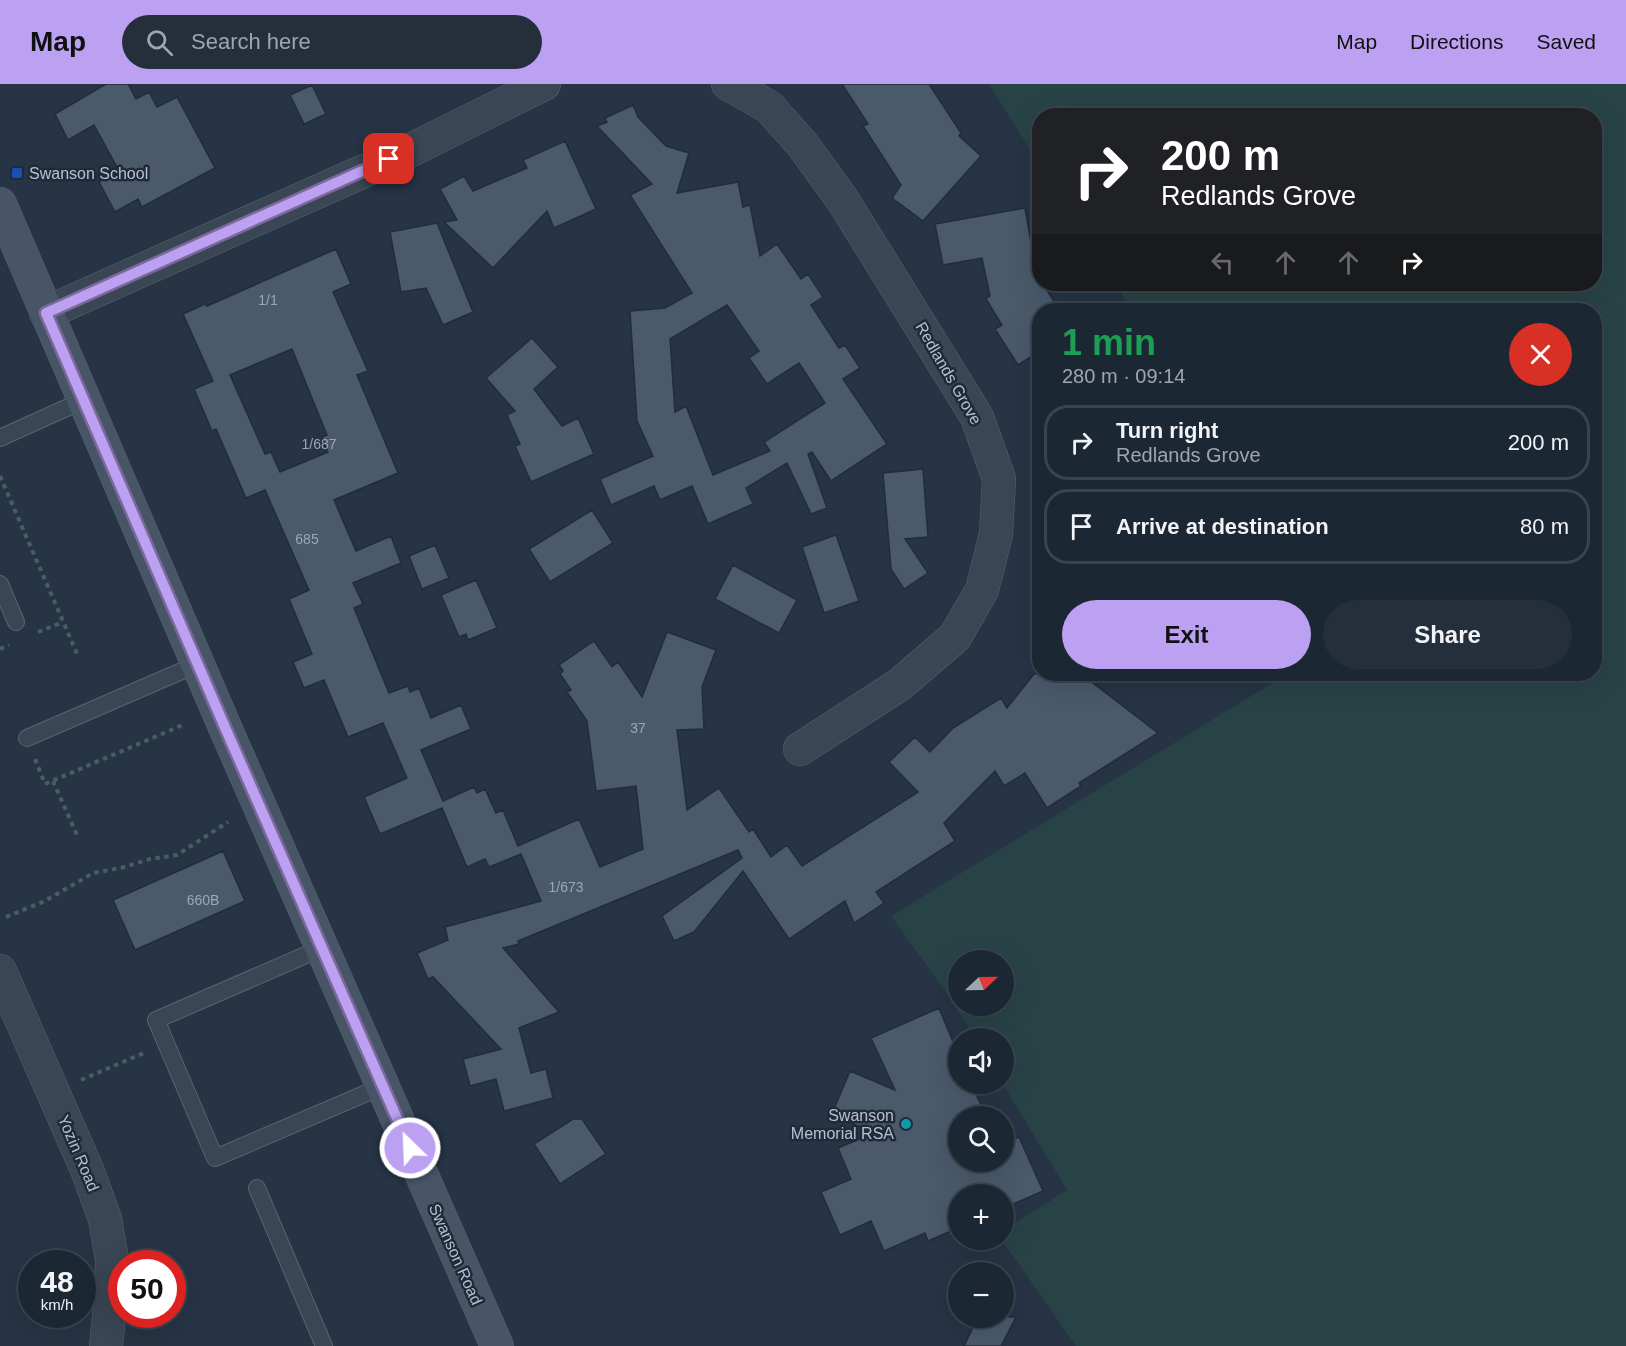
<!DOCTYPE html>
<html lang="en">
<head>
<meta charset="utf-8">
<style>
  body { margin:0; font-family:Arial,sans-serif; background:#252f3c; color:#f1f3f6; height:100vh; display:flex; flex-direction:column; font-size:22px; white-space:nowrap }
  * { box-sizing:border-box; margin:0 }
  p { font-size:20px; color:#a0a5ac }
  .icon { flex:none; width:33px; height:33px; fill:none; stroke:currentColor; stroke-width:2; stroke-linecap:round; stroke-linejoin:round }
  .map { position:relative; flex:1; overflow:hidden }
  .panel { position:absolute; left:1032px; top:219px; width:570px; height:378px; display:flex; flex-direction:column; background:#1c2734; border-radius:24px; box-shadow:0 6px 24px #0002,0 0 0 2px #3a444f }
  .panel>* { flex:none }
  .hud { position:absolute; left:1032px; top:24px; width:570px; height:183px; border-radius:24px; box-shadow:0 6px 24px #0002,0 0 0 2px #3a444f; background:#202124; color:#fff; overflow:hidden }
  .needle { width:39px; rotate:68deg }
  .buttons { position:absolute; left:948px; top:866px; display:grid; gap:12px }
  .buttons a { display:grid; place-items:center; width:66px; height:66px; border-radius:50%; background:#1c2734; box-shadow:0 6px 24px #0002,0 0 0 2px #3a444f; font-size:30px }
  .speed { position:absolute; left:18px; top:1166px; display:flex; gap:12px; font-size:30px; font-weight:700; text-align:center }
  .speed>* { display:grid; place-content:center; width:78px; height:78px; border-radius:50%; background:#1c2734; box-shadow:0 6px 24px #0002,0 0 0 2px #3a444f; line-height:1 }
  .speed small { font-size:15px; font-weight:400 }
  .speed .limit { border:9px solid #d22; background:#fff; color:#111 }
  .pin { position:absolute; display:grid; place-items:center; width:51px; height:51px; color:#fff; margin:-26px; border-radius:12px; box-shadow:0 3px 9px #0006 }
  .me { position:absolute; width:66px; margin:-33px; rotate:336deg; stroke-linejoin:round; filter:drop-shadow(0 0 4px #0008) }
  .turn { display:flex; align-items:center; gap:21px; height:126px; padding:0 30px; font-size:27px }
  .turn .icon { width:78px; height:78px; stroke-width:2.5 }
  .turn b { display:block; font-size:42px; line-height:51px }
  .lanes { display:flex; align-items:center; height:57px; padding:0 30px; background:#0003; justify-content:center; gap:30px; direction:ltr }
  .lanes .off { opacity:.35 }
  .round { display:grid; place-items:center; flex:none; width:63px; height:63px; border-radius:32px; background:#252f3c }
  .overview { display:flex; align-items:center; justify-content:space-between; height:102px; padding:0 30px }
  h1 { font-size:36px; font-weight:700; line-height:45px; color:#1e9e55 }
  .primary-button { display:flex; gap:12px; margin-top:auto; padding:12px 30px }
  .primary-button a { flex:1; height:69px; border-radius:36px; background:#bca0f2; color:#111; font-size:24px; font-weight:700; line-height:69px; text-align:center }
  .primary-button a+a { background:#252f3c; color:#f1f3f6 }
  ul { padding:0; list-style:none }
  li { display:flex; align-items:center; gap:18px; height:75px; margin:0 12px 9px; padding:0 18px; border:3px solid #3a444f; border-radius:24px }
  li div { flex:1 }
  li b { display:block; font-size:22px }
  li em { font-style:normal }
  header { display:flex; align-items:center; gap:36px; box-sizing:border-box; height:84px; padding:0 30px; background:#bca0f2; color:#111 }
  header strong { font-size:28px }
  nav { display:flex; gap:33px; margin-inline-start:auto; font-size:21px }
  .search { width:420px; height:54px; background:#252f3c; display:flex; align-items:center; gap:15px; box-sizing:border-box; padding:0 21px; border-radius:33px; color:#a0a5ac; font-size:22px }
  .map>svg:first-child { display:block }
  .green { fill:#284346; fill-rule:evenodd }
  .building { fill:#4a5a6b; stroke:#212d3b; stroke-width:1.5; fill-rule:evenodd }
  .lines { fill:none; stroke-linecap:round; stroke-linejoin:round }
  .service-casing { stroke:#596471; stroke-width:18 }
  .minor-casing { stroke:#596471; stroke-width:34 }
  .secondary-casing { stroke:#596471; stroke-width:34 }
  .path { stroke:#466061; stroke-width:4; stroke-dasharray:4.5 4.5; stroke-linecap:butt }
  .service { stroke:#3a4654; stroke-width:16 }
  .minor { stroke:#3a4654; stroke-width:33 }
  .secondary { stroke:#485567; stroke-width:33 }
  .route-casing { stroke:#7a689d; stroke-width:15 }
  .route { stroke:#bca0f2; stroke-width:10 }
  .transit-dot { fill:#1a4fb4; stroke:#1f2b3a; stroke-width:2 }
  .culture-dot { fill:#0f9aa8; stroke:#1f2b3a; stroke-width:2 }
  .labels { text-anchor:middle; stroke-width:5; stroke-linejoin:round; paint-order:stroke }
  .number-label { font-size:14px; fill:#9ca7b4 }
  .poi-label { font-size:16px; fill:#b8c1cd; stroke:#1f2b3a; text-anchor:start }
  .street-label { font-size:16px; fill:#b8c1cd; stroke:#1f2b3a }
</style>
</head>
<body>
<header>
<strong>Map</strong>
<div class="search"><svg class="icon" aria-label="search" viewBox="0 0 24 24"><circle cx="10" cy="10" r="6"/><path d="M15 15l6 6"/></svg>Search here</div>
<nav><a>Map</a><a>Directions</a><a>Saved</a></nav>
</header>
<div class="map">
<svg width="1626" height="1262" viewBox="0 0 1626 1262">
  <rect width="100%" height="100%" fill="#263445"/>
  <path class="green" d="M989 0H1626V1262H1076L1001 1155H1004V1146L1067 1106 1002 999 1004 954H975L944 905 891 832 1287 590H1594V226H1132L1115 200H1594V32H1040L1039 80ZM958 876H1004V921H958Z"/>
  <path class="building" d="M106 0H128L136 15 149 8 157 23 177 13 215 84 142 123 138 115 115 128 99 98 119 87 94 41 68 56 55 30Z
    M842 0H929L961 49 959 52 981 72 923 137 892 114 901 101 863 42 868 40Z
    M312 1 326 30 304 40 290 11Z
    M633 21 638 33 666 62 689 69 677 109 738 98 743 123 750 121 760 172 777 160 801 195 808 190 823 213 811 221 839 264 845 261 860 284 843 295 887 360 831 397 812 368 808 370 827 424 811 430 787 379 746 404 753 420 708 440 692 402 660 416 654 402 611 421 600 395 653 372 637 337 630 227 665 224 692 209 630 111 652 100 597 42 607 38 605 34ZM727 221 759 267 749 274 767 300 799 279 825 319 764 358 770 367 713 391 686 322 675 328 670 255Z
    M565 57 596 125 554 144 547 127 493 184 444 138 457 136 440 105 464 92 473 107 527 84 523 76Z
    M1025 124 1035 181 1040 178V200H1043L1055 219 1040 226V267L1018 281 995 245 1002 241 986 215 990 212 982 174 943 181 935 140Z
    M437 139 473 228 443 241 426 204 401 208 390 148Z
    M336 165 351 200 333 208 368 287 357 291 398 389 334 416 356 467 391 452 401 479 353 499 363 520 354 524 389 609 408 602 410 608 419 604 431 634 461 621 471 645 421 666 443 717 474 703 477 709 485 705 496 729 503 726 518 762 579 735 600 783 643 765 636 702 596 707 587 637 567 608 571 606 560 590 563 587 559 581 594 557 612 583 618 578 642 613 667 548 716 566 702 603 704 645 677 646 687 726 719 704 749 748 753 745 771 773 787 761 802 782 918 708 889 678 915 653 930 668 953 644 1001 614 1007 624 1034 590H1081L1158 649 1079 699 1081 702 1047 724 1025 689 1004 702 995 687 944 739 955 757 876 808 884 819 854 839 845 817 789 855 743 787 694 848 674 857 662 832 742 774 738 766 518 857 519 860 503 864 559 928 519 944 531 989 546 985 553 1014 504 1027 496 995 470 1002 463 975 501 965 433 893 428 895 417 869 448 856 445 843 541 817 521 770 489 783 485 775 467 783 442 724 380 750 364 713 407 694 383 639 348 653 324 596 304 604 293 578 312 570 289 515 309 506 265 406 246 414 216 345 212 347 194 305 213 297 183 230 205 220 207 222ZM292 265 327 351 322 353 328 368 280 388 271 368 265 370 230 291Z
    M532 254 558 283 534 305 562 342 578 334 594 370 531 398 515 362 520 360 507 331 515 327 486 294Z
    M923 385 928 453 905 455 928 489 904 505 891 485 883 389Z
    M592 426 613 459 550 498 529 465Z
    M836 451 859 517 824 529 802 463Z
    M435 461 449 494 422 505 409 472Z
    M733 481 797 516 779 549 715 515Z
    M476 496 497 544 468 556 466 550 459 553 441 511Z
    M223 767 245 817 135 866 113 816Z
    M939 924 958 970V999H971L986 1032H958V1077H1004V1059L1019 1053 1043 1107 1004 1124V1110H958V1144L928 1157 925 1149 884 1167 871 1137 840 1151 821 1108 851 1095 838 1064 876 1048 831 1032 850 987 895 1006 871 954Z
    M573 1035H582L606 1070 560 1100 534 1060Z
    M978 1233H1016L1001 1262H964Z"/>
  <g class="lines">
    <g class="service-casing">
      <path id="service" d="M0 354 84 316
        M0 500 16 538
        M27 654 198 580
        M322 864 156 936 215 1074 383 1002
        M257 1104 324 1262"/>
    </g>
    <g class="minor-casing">
      <path id="minor" d="M728 0 769 23 802 60 842 115 977 333 999 395 996 450 982 506 955 553 899 601 800 665
        M46 229 411 66 544 0
        M0 887 88 1088 105 1135 112 1176 111 1214 106 1262"/>
    </g>
    <g class="secondary-casing">
      <path id="secondary" d="M0 120 227 648 497 1262"/>
    </g>
    <path class="path" d="M0 392 78 572
      M38 548 63 538
      M0 565 9 561
      M35 675 45 700 185 640
      M53 697 77 751
      M6 833 45 817 93 789 121 784 150 775 177 771 228 738
      M81 996 146 968"/>
    <use href="#service" class="service"/>
    <use href="#minor" class="minor"/>
    <use href="#secondary" class="secondary"/>
  </g>
  <g class="lines">
    <g class="route-casing">
      <path id="route" d="M389 75 46 229 227 648 410 1064"/>
    </g>
    <use href="#route" class="route"/>
  </g>
  <rect class="transit-dot" x="11" y="83" width="12" height="12" rx="3"/>
  <circle class="culture-dot" cx="906" cy="1040" r="6"/>
  <g class="labels">
    <g class="number-label">
      <text x="268" y="221">1/1</text>
      <text x="319" y="365">1/687</text>
      <text x="307" y="460">685</text>
      <text x="638" y="649">37</text>
      <text x="566" y="808">1/673</text>
      <text x="203" y="821">660B</text>
    </g>
    <g class="poi-label">
      <text x="29" y="95">Swanson School</text>
      <text x="894" y="1037" text-anchor="end">Swanson<tspan x="894" dy="18">Memorial RSA</tspan></text>
    </g>
    <g class="street-label">
      <text transform="translate(949 289) rotate(60)" y="6">Redlands Grove</text>
      <text transform="translate(79 1069) rotate(67)" y="6">Yozin Road</text>
      <text transform="translate(456 1170) rotate(66)" y="6">Swanson Road</text>
    </g>
  </g>
</svg>
<div class="buttons">
<a><svg class="needle" viewBox="-14 -14 28 28"><path d="M0-13l5 13h-10z" fill="#e53935"/><path d="M0 13l5-13h-10z" fill="#a0a5ac"/></svg></a>
<a><svg class="icon" aria-label="sound" viewBox="0 0 24 24"><path d="M4 9h4l5-4v14l-5-4H4zM17 9q2 3 0 6"/></svg></a>
<a><svg class="icon" aria-label="search" viewBox="0 0 24 24"><circle cx="10" cy="10" r="6"/><path d="M15 15l6 6"/></svg></a>
<a>+</a>
<a>−</a>
</div>
<div class="speed"><div>48<small>km/h</small></div><div class="limit">50</div></div>
<div class="pin" style="left:389px;top:75px;background:#d93025"><svg class="icon" aria-label="arrive" viewBox="0 0 24 24"><path d="M6 21V4h12l-3 4 3 4H6"/></svg></div>
<svg class="me" style="left:410px;top:1064px" viewBox="-20 -20 40 40"><circle r="17" fill="#bca0f2" stroke="#fff" stroke-width="3"/><path d="M0-11L8 9 0 5-8 9z" fill="#fff"/></svg>
<div class="hud">
<div class="turn"><svg class="icon" aria-label="right" viewBox="0 0 24 24"><path d="M7 20v-9h11M14 6l5 5-5 5"/></svg><div><b>200 m</b>Redlands Grove</div></div>
<div class="lanes"><svg class="icon off" aria-label="left" viewBox="0 0 24 24"><path d="M17 20v-9H6M10 6l-5 5 5 5"/></svg><svg class="icon off" aria-label="ahead" viewBox="0 0 24 24"><path d="M12 20V5M6 11l6-6 6 6"/></svg><svg class="icon off" aria-label="ahead" viewBox="0 0 24 24"><path d="M12 20V5M6 11l6-6 6 6"/></svg><svg class="icon" aria-label="right" viewBox="0 0 24 24"><path d="M7 20v-9h11M14 6l5 5-5 5"/></svg></div>
</div>
<section class="panel">
<div class="overview"><div><h1>1 min</h1><p>280 m · 09:14</p></div><a class="round" style="background:#d93025;color:#fff"><svg class="icon" aria-label="close" viewBox="0 0 24 24"><path d="M6 6l12 12M18 6L6 18"/></svg></a></div>
<ul>
<li><svg class="icon" aria-label="right" viewBox="0 0 24 24"><path d="M7 20v-9h11M14 6l5 5-5 5"/></svg><div><b>Turn right</b><p>Redlands Grove</p></div><em>200 m</em></li>
<li><svg class="icon" aria-label="arrive" viewBox="0 0 24 24"><path d="M6 21V4h12l-3 4 3 4H6"/></svg><div><b>Arrive at destination</b></div><em>80 m</em></li>
</ul>
<div class="primary-button"><a>Exit</a><a>Share</a></div>
</section>
</div>
</body>
</html>
